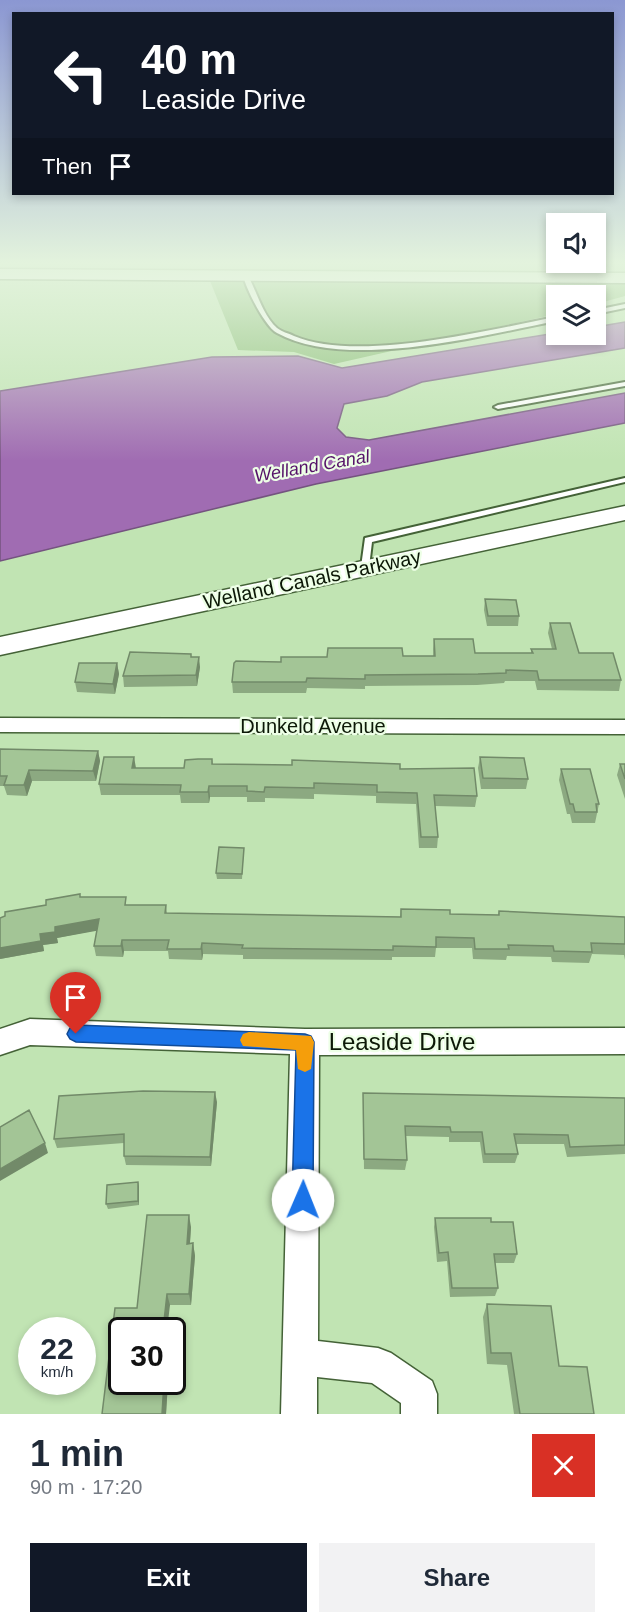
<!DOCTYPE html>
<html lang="en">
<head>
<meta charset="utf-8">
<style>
  body { margin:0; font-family:Helvetica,sans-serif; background:#f2f2f3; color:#1f2937; height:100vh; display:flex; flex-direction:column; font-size:22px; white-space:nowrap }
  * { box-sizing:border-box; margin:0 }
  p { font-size:20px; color:#747a83 }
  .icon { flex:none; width:33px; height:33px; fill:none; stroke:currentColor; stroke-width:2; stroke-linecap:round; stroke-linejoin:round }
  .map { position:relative; height:1414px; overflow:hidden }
  .drawer { display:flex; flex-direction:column; background:#fff; flex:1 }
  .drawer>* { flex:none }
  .hud { position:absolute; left:12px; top:12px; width:602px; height:183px; border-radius:0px; box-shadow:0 3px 9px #0003; background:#111827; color:#fff; overflow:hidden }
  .tools { position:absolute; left:546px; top:213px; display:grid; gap:12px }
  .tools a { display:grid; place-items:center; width:60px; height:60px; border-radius:0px; background:#fff; box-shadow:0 3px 9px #0003; font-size:30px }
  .speed { position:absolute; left:18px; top:1317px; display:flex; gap:12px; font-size:30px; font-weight:700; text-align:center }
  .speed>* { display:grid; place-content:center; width:78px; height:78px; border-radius:50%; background:#fff; box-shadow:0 3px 9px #0003; line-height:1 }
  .speed small { font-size:15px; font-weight:400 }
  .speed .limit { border:3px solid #111; border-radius:9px; background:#fff; color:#111 }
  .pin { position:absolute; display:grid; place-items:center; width:51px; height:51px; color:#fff; margin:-62px -26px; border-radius:50% 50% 50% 0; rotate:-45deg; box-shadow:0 0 6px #0007 }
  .pin .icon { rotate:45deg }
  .me { position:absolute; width:66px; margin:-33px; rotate:1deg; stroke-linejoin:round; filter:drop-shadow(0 0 4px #0008) }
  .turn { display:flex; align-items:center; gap:21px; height:126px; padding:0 30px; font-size:27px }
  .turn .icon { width:78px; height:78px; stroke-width:2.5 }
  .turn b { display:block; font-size:42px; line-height:51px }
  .then { display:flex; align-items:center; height:57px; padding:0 30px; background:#0003; gap:12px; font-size:22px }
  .round { display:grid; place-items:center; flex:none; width:63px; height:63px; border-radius:0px; background:#f2f2f3 }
  .summary { display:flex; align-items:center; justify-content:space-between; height:102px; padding:0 30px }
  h1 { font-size:36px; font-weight:700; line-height:45px }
  .action { display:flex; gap:12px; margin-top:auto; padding:12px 30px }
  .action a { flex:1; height:69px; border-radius:0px; background:#111827; color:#fff; font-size:24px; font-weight:700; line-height:69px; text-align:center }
  .action a+a { background:#f2f2f3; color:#1f2937 }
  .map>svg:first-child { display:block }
  .forest { fill:#85ba70 }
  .water { fill:#a06cb2; stroke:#74537f; stroke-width:1.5 }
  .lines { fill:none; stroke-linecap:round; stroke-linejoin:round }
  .lane-casing { stroke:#446237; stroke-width:4 }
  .street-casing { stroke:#446237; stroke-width:3 }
  .secondary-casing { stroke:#446237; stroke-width:3 }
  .lane { fill:#fff; fill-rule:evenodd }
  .street { fill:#fff; fill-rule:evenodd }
  .secondary { fill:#fff; fill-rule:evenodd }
  .wall { fill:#8ca981 }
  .shaded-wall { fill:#728a69 }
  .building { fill:#a3c596; stroke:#728a69; stroke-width:1.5 }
  .route { fill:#1a73e8; stroke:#114b97; stroke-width:1.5 }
  .slow { fill:#f59e0b }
  .labels { text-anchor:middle; stroke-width:4.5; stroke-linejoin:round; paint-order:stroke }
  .far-water-label { font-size:18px; font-style:italic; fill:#551168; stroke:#edffe6 }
  .street-label { font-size:20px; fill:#0c1807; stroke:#edffe6 }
  .near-street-label { font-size:24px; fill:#0c1807; stroke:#edffe6 }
</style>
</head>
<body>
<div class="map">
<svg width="625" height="1414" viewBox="0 0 625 1414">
  <rect width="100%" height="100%" fill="#c1e4b3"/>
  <path class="forest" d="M625 271V296L596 304V296H556V314L334 364 294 352 238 350 210 281 589 284Z"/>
  <path class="water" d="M625 322V348L422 382 387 396 344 404 337 428 346 437 369 440 625 393V423L316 484 0 561V391L212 357 298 356 342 368 556 333 596 334V327Z"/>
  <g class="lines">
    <g class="lane-casing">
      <path id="lane" d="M243 275 248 276C257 292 263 316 277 328 282 332 288 333 294 336 358 363 487 330 556 317V321C481 336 346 371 277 333 265 327 245 287 243 275Z
        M625 304V308L596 314V310Z
        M625 382V386L498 409 494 407 498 405Z
        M625 478V482L372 542 369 567 365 570 361 567 365 538Z"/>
    </g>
    <g class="street-casing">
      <path id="street" d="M0 718 625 720V734L0 732Z
        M30 1019 305 1029 625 1028V1054L319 1055 318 1341 378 1348 391 1353 432 1381 437 1394V1414H401V1403L372 1383 317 1377V1414H281L290 1054 30 1045 0 1055V1029Z"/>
    </g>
    <g class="secondary-casing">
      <path id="secondary" d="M0 269 625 273V283L0 279Z
        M625 506V520L0 655V637Z"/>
    </g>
    <use href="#lane" class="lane"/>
    <use href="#street" class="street"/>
    <use href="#secondary" class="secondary"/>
  </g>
  <path class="wall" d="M485 599 519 616 518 626H487L484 610Z
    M550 623 579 653 621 680 619 691 537 690 535 681H505L504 683 477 685 365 686V689L307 688 306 693H233L232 682 327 657 433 656V649L434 639 475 653H531V649H552L548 633Z
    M117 663 119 674 115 694 77 692 75 682Z
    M200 667 197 686 124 687 123 676Z
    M0 749 98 751 100 761 96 781H32L27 796 7 795 4 786H0Z
    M134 757 135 768H184L212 759 213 764 400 769 477 796 475 807 435 806 438 837 437 848H419L416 804 376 803V796L314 794V799L265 798V802H247V797H210L209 803H181L180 795H101L99 784Z
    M480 757 528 779 526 789H481L478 768Z
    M620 764H625V799L617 775Z
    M561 769 599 804 595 823H572L570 814H567L559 780Z
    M244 848 242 879H217L216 873Z
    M80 897 127 905H166L167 913 400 917 401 909 450 914 498 915 499 911 625 917V960L624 955 592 954 589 963 552 962 551 957 507 956 506 960 473 959 472 948H436L435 957H392V960L243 959V955L203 954 202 960 169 959 168 951H124L123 957 96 956 94 946 97 930 57 938 58 943 43 945 44 951 0 959 46 905Z
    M363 1093 625 1098V1154L567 1157 564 1144H516L518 1154 515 1163H483L480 1142H449V1137L406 1136 407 1160 405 1170 364 1169Z
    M217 1102 211 1166 126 1165 124 1156V1143L57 1148 54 1139Z
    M138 1182 139 1187V1205L108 1209 106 1204Z
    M435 1218 491 1222 517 1254 514 1263H495L498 1288 495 1296 450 1297 447 1261 437 1262 434 1227Z
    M191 1227 190 1243H193L195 1256 191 1305H170L122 1382H168L166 1414H102L137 1308Z
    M487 1304 559 1366 594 1414H514L507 1365 487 1364 483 1317Z"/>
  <path class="shaded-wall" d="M199 657 200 667 197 686 196 675Z
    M117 663 119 674 115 694 113 684Z
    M98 751 100 761 96 781 93 771Z
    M134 757 136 768H132Z
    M29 770 32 781 27 796 24 785Z
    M209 786 210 797 209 803 208 792Z
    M99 919 101 930 57 938 58 943 43 945 44 951 0 959V948L40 934 55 927Z
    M122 940 124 951 123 957 121 946Z
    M202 943 203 954 202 960 201 949Z
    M215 1092 217 1102 211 1166 210 1157Z
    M45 1143 48 1153 0 1181V1169Z
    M138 1182 139 1187V1205L138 1201Z
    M189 1215 191 1227 189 1256 187 1244Z
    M193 1243 195 1256 191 1305 189 1294Z
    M167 1294 170 1305 167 1330H163Z
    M164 1382H168L166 1414H162Z"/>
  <path class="building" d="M485 599 516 600 519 616H488Z
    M550 623H570L579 653H613L621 680H539L537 671 506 670V673L478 674 365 675V679L307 678 306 682H232L234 663 236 661 281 662V657H327L328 648H402L403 656H435L434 639H473L475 653H533L531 649H556Z
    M130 652 191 654V657H199L196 675 123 676Z
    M79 663H117L113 684 75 682Z
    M0 749 98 751 93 771 29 770 24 785H4L7 776H0Z
    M104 757H134L132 768H184L185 760 198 759H212V764L292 765V760L400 764V769L474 768 477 796 434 795 438 837H421L417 793 377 792V785L314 783V788L265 787 264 792 247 791V786H209L208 792H180L181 785 99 784Z
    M480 757 524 758 528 779 483 778Z
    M620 764H625V779Z
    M561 769H590L599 804H596L597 812H575L573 804H570Z
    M219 847 244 848 242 874 216 873Z
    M80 894V897H126L125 905H166L165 913 401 917V909L450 910V914L499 915V911L625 917V944L591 943 592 952 554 951 553 946 508 945 509 949H475L474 938 436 937V947L393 946V950L242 948 243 945 202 943 201 949H167L169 940H122L121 946H94L99 919 55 927V932L40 934 41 941 0 948V918L5 916V912L46 905V900Z
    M143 1091 215 1092 210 1157 124 1156V1134L54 1139 59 1096Z
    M363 1093 625 1098V1145L570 1147 568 1135 514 1134 518 1154H485L482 1132H451L450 1127 405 1126 407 1160 364 1159Z
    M29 1110 45 1143 0 1169V1127Z
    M138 1182V1201L106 1204 107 1185Z
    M147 1215H189L187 1244 193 1243 189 1294H167L163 1330H122V1382H164L162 1414H102L115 1308H137Z
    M435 1218H491V1222H513L517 1254H494L498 1288H452L448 1252 439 1253Z
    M487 1304 551 1306 559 1366 587 1367 594 1414H520L511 1353H491Z"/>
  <linearGradient id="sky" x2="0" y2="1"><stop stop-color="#8b97d2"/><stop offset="0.57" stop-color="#e3f3dd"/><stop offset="1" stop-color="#e3f3dd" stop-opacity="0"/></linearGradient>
  <rect width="625" height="461" fill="url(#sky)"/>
  <path class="route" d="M76 1025 305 1034 311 1036 314 1042 313 1200 310 1207 303 1210 295 1207 292 1200 296 1050 76 1042 70 1039 67 1034 70 1028Z"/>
  <path class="slow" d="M249 1032 311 1036 314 1042 311 1069 305 1072 298 1069 296 1050 243 1046 240 1040 243 1034Z"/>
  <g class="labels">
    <g class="far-water-label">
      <text transform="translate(312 466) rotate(-10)" y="6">Welland Canal</text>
    </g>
    <g class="street-label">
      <text transform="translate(312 579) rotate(-12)" y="7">Welland Canals Parkway</text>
      <text x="313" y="733">Dunkeld Avenue</text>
    </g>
    <g class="near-street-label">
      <text x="402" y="1050">Leaside Drive</text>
    </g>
  </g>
</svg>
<div class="tools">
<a><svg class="icon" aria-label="sound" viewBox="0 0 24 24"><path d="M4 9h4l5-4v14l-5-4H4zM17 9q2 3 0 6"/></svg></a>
<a><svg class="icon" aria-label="layers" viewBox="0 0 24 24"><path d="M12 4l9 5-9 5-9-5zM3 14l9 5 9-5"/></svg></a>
</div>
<div class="speed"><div>22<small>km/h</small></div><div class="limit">30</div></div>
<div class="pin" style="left:76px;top:1034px;background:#d93025"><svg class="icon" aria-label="arrive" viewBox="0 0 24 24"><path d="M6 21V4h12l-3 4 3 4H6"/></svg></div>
<svg class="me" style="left:303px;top:1200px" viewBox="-20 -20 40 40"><circle r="19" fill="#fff"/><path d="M0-13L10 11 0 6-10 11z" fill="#1a73e8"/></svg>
<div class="hud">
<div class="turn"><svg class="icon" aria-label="left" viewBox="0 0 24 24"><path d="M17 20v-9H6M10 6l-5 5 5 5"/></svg><div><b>40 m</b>Leaside Drive</div></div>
<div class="then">Then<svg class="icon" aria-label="arrive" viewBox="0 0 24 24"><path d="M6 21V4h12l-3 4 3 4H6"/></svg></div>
</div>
</div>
<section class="drawer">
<div class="summary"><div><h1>1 min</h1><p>90 m · 17:20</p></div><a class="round" style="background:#d93025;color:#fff"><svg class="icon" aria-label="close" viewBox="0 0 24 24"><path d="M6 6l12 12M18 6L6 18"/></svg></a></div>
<div class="action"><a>Exit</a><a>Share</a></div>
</section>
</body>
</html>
